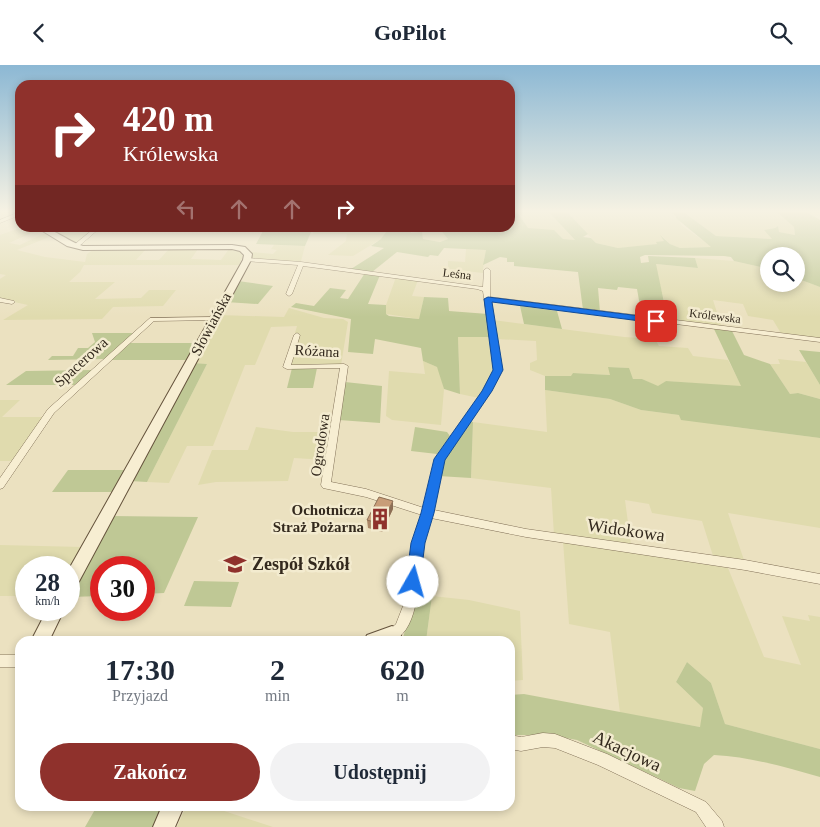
<!DOCTYPE html>
<html lang="pl">
<head>
<meta charset="utf-8">
<style>
  body { margin:0; font-family:Georgia,serif; background:#f2f2f3; color:#1f2937; height:100vh; display:flex; flex-direction:column; font-size:19px; white-space:nowrap }
  * { box-sizing:border-box; margin:0 }
  p { font-size:16px; color:#747a83 }
  .icon { flex:none; width:28px; height:28px; fill:none; stroke:currentColor; stroke-width:2; stroke-linecap:round; stroke-linejoin:round }
  .map { position:relative; flex:1; overflow:hidden }
  .sheet { position:absolute; left:15px; top:571px; width:500px; height:175px; display:flex; flex-direction:column; background:#fff; border-radius:15px; box-shadow:0 2px 8px #0003 }
  .sheet>* { flex:none }
  .hud { position:absolute; left:15px; top:15px; width:500px; height:152px; border-radius:15px; box-shadow:0 2px 8px #0003; background:#8f312c; color:#fff; overflow:hidden }
  .fabs { position:absolute; left:760px; top:182px; display:grid; gap:10px }
  .fabs a { display:grid; place-items:center; width:45px; height:45px; border-radius:50%; background:#fff; box-shadow:0 2px 8px #0003; font-size:25px }
  .speed { position:absolute; left:15px; top:491px; display:flex; gap:10px; font-size:25px; font-weight:700; text-align:center }
  .speed>* { display:grid; place-content:center; width:65px; height:65px; border-radius:50%; background:#fff; box-shadow:0 2px 8px #0003; line-height:1 }
  .speed small { font-size:12px; font-weight:400 }
  .speed .limit { border:8px solid #d22; background:#fff; color:#111 }
  .pin { position:absolute; display:grid; place-items:center; width:42px; height:42px; color:#fff; margin:-21px; border-radius:10px; box-shadow:0 2px 8px #0006 }
  .me { position:absolute; width:55px; margin:-28px; rotate:7deg; stroke-linejoin:round; filter:drop-shadow(0 0 4px #0008) }
  .turn { display:flex; align-items:center; gap:18px; height:105px; padding:0 25px; font-size:22px }
  .turn .icon { width:65px; height:65px; stroke-width:2.5 }
  .turn b { display:block; font-size:35px; line-height:42px }
  .lanes { display:flex; align-items:center; height:48px; padding:0 25px; background:#0003; justify-content:center; gap:25px; direction:ltr }
  .lanes .off { opacity:.35 }
  .eta { display:flex; justify-content:space-evenly; align-items:center; height:85px; text-align:center }
  .eta b { font-size:30px; font-weight:700; line-height:35px }
  .action { display:flex; gap:10px; margin-top:auto; padding:10px 25px }
  .action a { flex:1; height:58px; border-radius:30px; background:#8f312c; color:#fff; font-size:20px; font-weight:700; line-height:58px; text-align:center }
  .action a+a { background:#f2f2f3; color:#1f2937 }
  header { display:flex; justify-content:space-between; align-items:center; height:65px; padding:0 25px; background:#fff; font-size:22px; font-weight:700 }
  .map>svg:first-child { display:block }
  .farmland { fill:#e0dbae }
  .green { fill:#bfc895 }
  .lines { fill:none; stroke-linecap:round; stroke-linejoin:round }
  .street-casing { stroke:#837259; stroke-width:1 }
  .secondary-casing { stroke:#65533c; stroke-width:2 }
  .street { fill:#f7eed2; fill-rule:evenodd }
  .secondary { fill:#f7eed2; fill-rule:evenodd }
  .wall { fill:#ac8767 }
  .shaded-wall { fill:#8c6e54 }
  .building { fill:#c89d78; stroke:#8c6e54 }
  .route { fill:#1a73e8; stroke:#114b97 }
  .labels { text-anchor:middle; stroke-width:5; stroke-linejoin:round; paint-order:stroke }
  .far-street-label { font-size:12px; fill:#33291d; stroke:#f3ebcf }
  .street-label { font-size:15px; fill:#33291d; stroke:#f3ebcf }
  .poi-label { font-size:15px; font-weight:bold; fill:#33291d; stroke:#f3ebcf; text-anchor:end }
  .near-street-label { font-size:18px; fill:#33291d; stroke:#f3ebcf }
  .near-poi-label { font-size:18px; font-weight:bold; fill:#33291d; stroke:#f3ebcf; text-anchor:start }
</style>
</head>
<body>
<header><svg class="icon" aria-label="back" viewBox="0 0 24 24"><path d="M15 5l-7 7 7 7"/></svg>GoPilot<svg class="icon" aria-label="search" viewBox="0 0 24 24"><circle cx="10" cy="10" r="6"/><path d="M15 15l6 6"/></svg></header>
<div class="map">
<svg width="820" height="762" viewBox="0 0 820 762">
  <rect width="100%" height="100%" fill="#ebe1c0"/>
  <path class="farmland" d="M511 146H548L575 175 563 174 558 169 528 163 518 148Z
    M566 146H670L677 151 681 160 712 182 680 183 670 179 661 170 665 176 658 179 637 182 618 183 596 178Z
    M682 146H776L794 162 795 170 779 167 778 161 775 163 764 165 773 174 716 171Z
    M439 162 448 174 440 177 423 174V171L381 174 353 191 328 190 346 176 347 169H313L314 165 351 163Z
    M20 163H34L38 165 9 178 20 180 45 168 49 172 17 185 45 192 85 197 87 189 93 185 146 184 136 195H159L169 184H198L191 194 221 195 229 184 238 185 243 191 239 200H84L80 207 69 217H115L95 234 141 233 149 225H176L163 241 113 242 102 254 3 255 28 240 0 234V214L6 210 0 209V170Z
    M44 163H97L78 178 74 179Z
    M196 163H288L287 165 262 167H190Z
    M274 180 305 181 301 196 297 197 250 194 251 187 273 189 277 185 271 184Z
    M466 184 487 185 484 193 483 208 448 204V196L465 197Z
    M695 193 734 196 769 204V219H796V213L820 222V274L782 270 773 255 748 251 743 239 713 235 722 263 669 256 655 199 698 203Z
    M396 212 418 215 412 231 424 232 419 254 386 249V240Z
    M289 243 324 253 343 254 348 257 341 300H290L300 269 295 268 297 261 271 262 255 300H245L213 381H187L169 418 147 417 207 299 194 298 219 250 284 252Z
    M493 255 624 272 655 274 659 281 688 283 693 291 728 295 742 322 666 316 658 322 642 314H633L628 303 609 302 611 310 573 308 572 311H545L530 305V298L537 295 536 276 496 274Z
    M458 272H491L494 301 489 317 479 333 460 329Z
    M778 294 806 297 820 320V334L798 328 790 329 770 299H780Z
    M423 296 437 302 440 308 444 324 441 360 392 355 386 351 389 306 425 309Z
    M545 325 610 334 641 345 679 350 726 361 820 373V463L728 448 745 498 714 494 702 456 652 448 649 439 625 435 631 480 554 470 551 423 471 413 473 357 547 367Z
    M0 335H20L2 352H43L14 396H0Z
    M256 362 293 367H333L327 395 294 393 288 416 216 417 198 420 212 385H248Z
    M563 476 728 503 764 592 801 600 782 551 810 556 808 550 820 552V684L725 659 711 618 687 597 676 617 703 643 701 662 620 648 610 567 569 559Z
    M0 480 82 482 69 507V502H26V531H0Z
    M432 531 469 535 520 546 523 615 510 616V576H426Z
    M186 741H209L273 762H177Z"/>
  <path class="green" d="M510 146 518 148 528 163 554 165 563 174 575 175 548 146H566L588 169 583 172 591 173 596 178 618 183 657 179 656 177 664 176 660 170 670 179 680 183 711 182 676 153V151L670 146H682L716 171 772 174 764 165 775 163 778 161 779 167 795 170 794 162 776 146H805L820 155V222L796 213V191H769V204L734 196 731 192 724 191 645 190 640 192 641 198 649 197 648 191 695 193 698 203 656 199 665 242 662 244 640 241 637 224 618 222 617 225 598 223 600 247 583 245 578 207 514 201V197H507V193L500 192 483 200 486 185 444 183 438 191 430 190 428 192 397 187 372 207 351 204 384 183 371 181 381 174 389 163H407L411 168 422 167 423 174 440 177 448 174 439 163 510 162Z
    M312 165 305 181 256 179 263 166Z
    M365 208 380 210 368 239 386 240V249L389 251 419 254 424 232 448 233 449 246 488 249 491 272H458L460 329 444 324 437 302 423 296 421 283 375 274 373 289 348 287 351 254 291 242 296 238 314 241 330 223 346 225 340 233 348 234Z
    M238 216 273 221 258 239 226 237Z
    M520 241 557 246 562 264 524 259Z
    M714 264 732 266 744 290 770 299 790 329 798 328 820 334V373L681 355 679 350 641 345 610 334 545 325V311H571L573 308 610 310 608 302 629 303 633 314H642L658 321 666 316 741 321Z
    M92 268H135L106 294 48 295 52 291H73L78 283H88L95 277Z
    M129 278H196L187 295H109Z
    M799 285 820 287V320Z
    M194 298 207 299 147 417 130 416Z
    M292 303H317L313 323H287Z
    M92 305 75 320H6L26 306Z
    M345 317 382 321 380 358 339 355Z
    M468 356 473 357 471 413 438 411 444 395Z
    M415 362 447 367 450 371 437 389 411 386Z
    M68 405H125L112 427H52Z
    M110 451 198 452 164 528 144 529V502H101V531L69 532V529Z
    M194 516 239 517 231 542 184 541Z
    M416 528 432 531 426 576H402Z
    M687 597 711 618 725 659 820 684V712C785 702 751 692 714 690L704 699 695 726 679 723 577 675 549 670H510V630L524 629 700 662 703 643 676 617Z
    M97 741H165L155 762H85Z"/>
  <g class="lines">
    <g class="street-casing">
      <path id="street" d="M17 148H20V150L0 158V155Z
        M96 162H101L78 182H74V180Z
        M247 193 301 197 483 222 484 205 487 203 490 205V232L820 273V277L491 236 502 305 491 326 444 395 434 445 526 464 745 495 820 509V519L745 505 526 472 431 453C429 461 425 470 423 479 418 505 421 555 399 572L400 576H388L386 570 388 566 396 559 405 536 413 478 422 450 366 432 323 423 321 420 340 303 287 304 283 302 294 270 297 268 300 270 291 300 344 299 348 301 331 417 366 424 424 443 436 394 483 326 494 305 483 226 477 224 303 201 292 229 289 231 286 229 298 200 245 196 244 195Z
        M0 233 14 236 15 237 12 239 0 237Z
        M215 252 218 254 217 255 154 256 54 348 3 423 0 424V413L48 344 150 253Z
        M0 590H20V602H0Z
        M543 668 555 669 607 689 706 737 722 756 724 762H706L696 747 598 700 555 683 543 682 521 686 510 684V670L521 672Z"/>
    </g>
    <g class="secondary-casing">
      <path id="secondary" d="M13 146H19L20 152Z
        M36 162C53 162 67 176 83 181L232 180 245 182 252 189 251 195 75 524 69 526V504L243 195 244 190 240 186 232 184 83 185 67 181Z
        M47 545H64L49 576H31Z
        M392 561 398 564 401 570 398 576H364L367 570Z
        M162 741H184L175 762H153Z"/>
    </g>
    <use href="#street" class="street"/>
    <use href="#secondary" class="secondary"/>
  </g>
  <path class="wall" d="M393 444 382 467 368 463 367 455Z"/>
  <path class="shaded-wall" d="M393 436V444L382 467 381 459Z"/>
  <path class="building" d="M379 432 393 436 381 459 367 455Z"/>
  <linearGradient id="sky" x2="0" y2="1"><stop stop-color="#8cb8d4"/><stop offset="0.58" stop-color="#f6f2e3"/><stop offset="1" stop-color="#f6f2e3" stop-opacity="0"/></linearGradient>
  <rect width="820" height="252" fill="url(#sky)"/>
  <path class="route" d="M488 232 656 253 661 256 656 258 492 237 503 305 492 326 445 395 434 448 425 478 420 517 418 522 413 524 408 522 406 517 411 478 421 448 434 394 482 326 493 305 484 234Z"/>
  <defs>
    <g id="building-bare" transform="scale(1.725)"><path d="M-4-6H4V6H1V3H-1V6H-4ZM-2.5-4.3h1.7v1.8h-1.7ZM.8-4.3h1.7v1.8H.8ZM-2.5-1h1.7V.8h-1.7ZM.8-1h1.7V.8H.8Z" fill="#8f312c" stroke="#f3ebcf" stroke-width="2.5" paint-order="stroke"/></g>
    <g id="school-bare" transform="scale(1.725)"><path d="M0-5L7-2L0 1L-7-2ZM-4 1L0 2.5L4 1V4Q0 6-4 4Z" fill="#8f312c" stroke="#f3ebcf" stroke-width="2.5" paint-order="stroke"/></g>
  </defs>
  <g fill-rule="evenodd">
    <use href="#building-bare" x="380" y="454"/>
    <use href="#school-bare" x="235" y="499"/>
  </g>
  <g class="labels">
    <g class="far-street-label">
      <text transform="translate(457 209) rotate(7)" y="4">Leśna</text>
      <text transform="translate(715 251) rotate(7)" y="4">Królewska</text>
    </g>
    <g class="street-label">
      <text transform="translate(211 259) rotate(-62)" y="5">Słowiańska</text>
      <text transform="translate(317 286) rotate(3)" y="5">Różana</text>
      <text transform="translate(81 297) rotate(-42)" y="5">Spacerowa</text>
      <text transform="translate(320 380) rotate(-82)" y="5">Ogrodowa</text>
    </g>
    <g class="poi-label">
      <text x="364" y="450">Ochotnicza<tspan x="364" dy="17">Straż Pożarna</tspan></text>
    </g>
    <g class="near-street-label">
      <text transform="translate(626 465) rotate(8)" y="6">Widokowa</text>
      <text transform="translate(627 686) rotate(25)" y="6">Akacjowa</text>
    </g>
    <g class="near-poi-label">
      <text x="252" y="505">Zespół Szkół</text>
    </g>
  </g>
</svg>
<div class="fabs">
<a><svg class="icon" aria-label="search" viewBox="0 0 24 24"><circle cx="10" cy="10" r="6"/><path d="M15 15l6 6"/></svg></a>
</div>
<div class="speed"><div>28<small>km/h</small></div><div class="limit">30</div></div>
<div class="pin" style="left:656px;top:256px;background:#d93025"><svg class="icon" aria-label="arrive" viewBox="0 0 24 24"><path d="M6 21V4h12l-3 4 3 4H6"/></svg></div>
<svg class="me" style="left:413px;top:517px" viewBox="-20 -20 40 40"><circle r="19" fill="#fff"/><path d="M0-13L10 11 0 6-10 11z" fill="#1a73e8"/></svg>
<div class="hud">
<div class="turn"><svg class="icon" aria-label="right" viewBox="0 0 24 24"><path d="M7 20v-9h11M14 6l5 5-5 5"/></svg><div><b>420 m</b>Królewska</div></div>
<div class="lanes"><svg class="icon off" aria-label="left" viewBox="0 0 24 24"><path d="M17 20v-9H6M10 6l-5 5 5 5"/></svg><svg class="icon off" aria-label="ahead" viewBox="0 0 24 24"><path d="M12 20V5M6 11l6-6 6 6"/></svg><svg class="icon off" aria-label="ahead" viewBox="0 0 24 24"><path d="M12 20V5M6 11l6-6 6 6"/></svg><svg class="icon" aria-label="right" viewBox="0 0 24 24"><path d="M7 20v-9h11M14 6l5 5-5 5"/></svg></div>
</div>
<section class="sheet">
<div class="eta">
<div><b>17:30</b><p>Przyjazd</p></div>
<div><b>2</b><p>min</p></div>
<div><b>620</b><p>m</p></div>
</div>
<div class="action"><a>Zakończ</a><a>Udostępnij</a></div>
</section>
</div>
</body>
</html>
